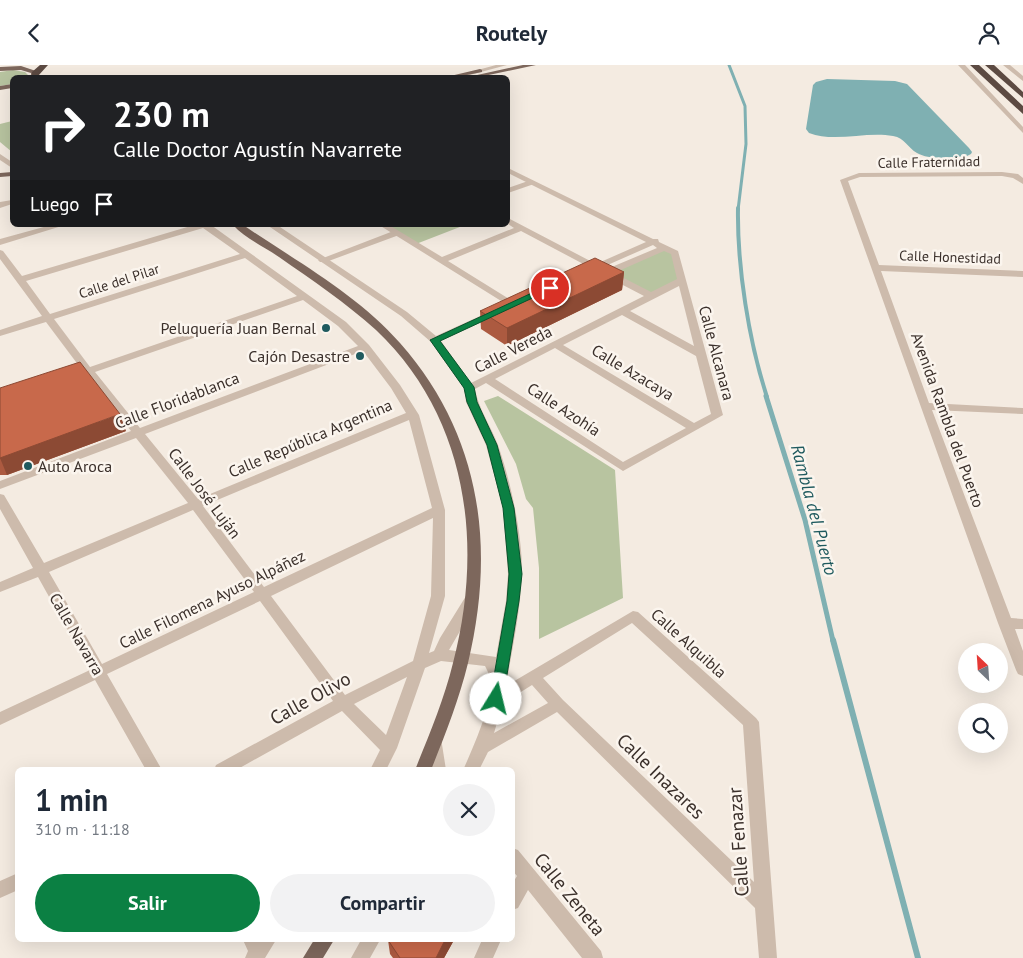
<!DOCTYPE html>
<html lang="es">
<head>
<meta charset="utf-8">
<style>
  body { margin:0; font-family:"PT Sans",sans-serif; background:#f2f2f3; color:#1f2937; height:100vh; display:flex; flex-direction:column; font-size:19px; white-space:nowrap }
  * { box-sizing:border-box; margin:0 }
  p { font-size:16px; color:#747a83 }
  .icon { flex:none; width:28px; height:28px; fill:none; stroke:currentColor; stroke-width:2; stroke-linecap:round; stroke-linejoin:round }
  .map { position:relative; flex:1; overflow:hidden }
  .sheet { position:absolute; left:15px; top:702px; width:500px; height:175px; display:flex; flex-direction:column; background:#fff; border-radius:8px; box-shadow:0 5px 20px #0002 }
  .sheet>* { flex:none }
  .hud { position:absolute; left:10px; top:10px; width:500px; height:152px; border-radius:8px; box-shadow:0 5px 20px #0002; background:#202124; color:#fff; overflow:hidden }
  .needle { width:32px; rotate:335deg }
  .fabs { position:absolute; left:958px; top:578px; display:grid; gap:10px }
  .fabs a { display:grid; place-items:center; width:50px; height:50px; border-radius:50%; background:#fff; box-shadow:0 5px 20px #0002; font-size:25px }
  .pin { position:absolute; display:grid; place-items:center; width:42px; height:42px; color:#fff; margin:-21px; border:2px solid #fff; border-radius:50%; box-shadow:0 1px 5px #0007 }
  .me { position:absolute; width:55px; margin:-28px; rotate:9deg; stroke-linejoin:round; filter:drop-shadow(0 0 4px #0008) }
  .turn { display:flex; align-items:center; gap:18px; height:105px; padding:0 20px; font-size:22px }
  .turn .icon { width:65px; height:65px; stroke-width:2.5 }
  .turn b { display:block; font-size:35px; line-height:42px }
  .then { display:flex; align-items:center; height:48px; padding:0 20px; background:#0003; gap:10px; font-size:19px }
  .round { display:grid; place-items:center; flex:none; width:52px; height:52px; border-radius:26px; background:#f2f2f3 }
  .summary { display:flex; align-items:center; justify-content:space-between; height:85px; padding:0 20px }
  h1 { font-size:30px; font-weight:800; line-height:38px }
  .primary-button { display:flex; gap:10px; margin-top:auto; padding:10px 20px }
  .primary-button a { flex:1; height:58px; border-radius:30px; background:#0b8043; color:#fff; font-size:20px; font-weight:800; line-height:58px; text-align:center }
  .primary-button a+a { background:#f2f2f3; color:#1f2937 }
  header { display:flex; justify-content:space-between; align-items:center; height:65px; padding:0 20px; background:#fff; font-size:22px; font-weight:800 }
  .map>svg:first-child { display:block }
  .green { fill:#b8c4a0 }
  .water { fill:#7fb0b2 }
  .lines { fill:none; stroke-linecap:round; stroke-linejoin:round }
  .stream-far3 { stroke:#7fb0b2; stroke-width:3 }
  .stream-far2 { stroke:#7fb0b2; stroke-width:4 }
  .stream-far1 { stroke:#7fb0b2; stroke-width:5 }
  .stream { stroke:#7fb0b2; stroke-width:6 }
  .pedestrian { fill:#cdbbac; fill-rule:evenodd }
  .minor { fill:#cdbbac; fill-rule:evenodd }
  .primary { fill:#7d675c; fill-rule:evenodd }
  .motorway { fill:#5c4a42; fill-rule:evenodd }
  .wall { fill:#ac5a40 }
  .shaded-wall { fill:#8c4a34 }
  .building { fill:#c8694b; stroke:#8c4a34 }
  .route { fill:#0b8043; stroke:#07532c }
  .poi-dot { fill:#1f5a5e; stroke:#fbf5ee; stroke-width:2 }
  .labels { text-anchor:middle; stroke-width:5; stroke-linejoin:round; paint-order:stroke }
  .far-street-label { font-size:14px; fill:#3b302b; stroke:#fbf5ee }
  .poi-label { font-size:16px; fill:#3b302b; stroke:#fbf5ee; text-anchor:end }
  .street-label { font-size:16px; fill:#3b302b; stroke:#fbf5ee }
  .water-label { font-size:18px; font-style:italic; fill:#1f5a5e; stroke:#fbf5ee }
  .near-street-label { font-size:19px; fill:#3b302b; stroke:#fbf5ee }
</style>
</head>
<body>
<header><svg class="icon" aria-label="back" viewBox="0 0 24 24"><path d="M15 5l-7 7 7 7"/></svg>Routely<svg class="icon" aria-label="person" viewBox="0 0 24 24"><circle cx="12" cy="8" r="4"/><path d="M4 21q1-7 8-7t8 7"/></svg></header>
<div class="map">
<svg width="1023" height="893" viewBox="0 0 1023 893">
  <rect width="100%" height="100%" fill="#f4ebe1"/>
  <path class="green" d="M13 5 25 7 29 11V12H12V19L0 21V7Z
    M12 56V87L0 77V59Z
    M383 160H465L416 179Z
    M666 182 675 188 681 216 651 231 607 208Z
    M498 331 615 405 623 533 539 574V503L533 443 526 434 516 399 484 336Z"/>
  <path class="water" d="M827 14 895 16 907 19 969 83 972 87 971 89 967 91C952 92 931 96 917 88 908 83 905 73 893 71 866 66 835 78 809 68L806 64 813 20 816 17Z"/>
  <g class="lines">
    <path class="stream-far3" d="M729 0 745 41 746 79 738 145"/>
    <path class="stream-far2" d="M738 143C737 202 749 277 767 332"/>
    <path class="stream-far1" d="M766 331 805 455 833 576"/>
    <path class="stream" d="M833 575 918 893"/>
    <path class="pedestrian" d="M531 115 535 117 534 119 508 128V123Z
      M396 165 400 168 399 170 326 197H320L318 195Z"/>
    <path class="minor" d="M496 0H507L466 11 463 9Z
      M958 0H965L1023 62V68Z
      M1003 0H1010L1023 11V16Z
      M0 89 12 97V103L0 95Z
      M508 103 653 174H658L659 177 678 186 723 350 623 406 486 318 475 324C479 345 491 361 498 380 511 417 523 473 522 511 520 548 512 585 506 621L633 546 638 547 756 653 759 657 777 893H759L755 843 557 647 488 687 479 705H463C471 688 495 633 491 615 490 611 487 605 485 601L441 596 425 603 397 683 386 705H370L380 685 342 646 236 705H214L216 700 333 636 260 536 107 609 162 705H146L95 615 0 660V647L90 605 38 512 0 527V517L33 503 0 444V429L4 430 44 498 188 438 136 373 0 424V416L131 366 86 310H79L78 308 82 305 46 257 0 271V265L42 251 0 194V185L3 186 22 211 194 160H211L346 257 369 280 400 320 419 350 445 445V531L429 588 434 586 440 573 466 531H476L478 535 449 585 496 592 506 536 508 509 503 443 486 380 466 337 464 323 431 277 401 251 267 160H277L407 247 436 271 491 246H497V250L441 276 471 318 644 231 596 206 587 207 585 205 589 202 521 166 448 196 519 240 514 243 511 242 379 160H389L442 192 514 163 508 159V153L596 199 646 177 508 108ZM203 163 240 189 50 249 26 216ZM653 180 657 183 607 204 603 202ZM664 186 671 189 677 214 651 227 614 208ZM245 193 297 231 90 302 54 254ZM679 221 694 281 630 246ZM303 235 338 261 358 281 140 363 95 307ZM622 250 696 291 711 349 694 358 563 280ZM555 283 686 363 623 397 495 314ZM363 286 391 323 406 348 198 434 145 369ZM409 355 432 443 264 522 203 441ZM193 445 254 527 102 599 49 507ZM433 453 431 531 413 596 345 630 271 531ZM632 558 743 660 754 817 563 635 543 613ZM407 612 386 670 354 639ZM532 620 548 638 494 668 503 638Z
      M1002 107 1018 109 1023 113V119L1013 113 1002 111 860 112 848 116 879 200 1023 206V212L881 206 929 338 1023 343V349L932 345 1011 553 1023 554V564H1015L1023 586V611L1018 609 1016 605 998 558 840 115 859 108Z
      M12 135V139L0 143V137Z
      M51 160H65L0 180V174Z
      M435 671 441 673 446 705H430L427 678 429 673Z
      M512 783 518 785 601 886 603 893H582L528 825 518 843 512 845V819L517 811 512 805Z
      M18 808V825L0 833V816Z
      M243 875H276L265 893H245L248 886Z
      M361 875H380L370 893H351Z
      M482 875H501L493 893H474Z"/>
    <path class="primary" d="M523 0H536L479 12H468Z
      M0 2 21 1 36 6 37 12H31V8L21 5 0 6Z
      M480 4 482 5V7L457 12H446Z
      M12 19V23L0 25V21Z
      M12 107V111L0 112V108Z
      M233 160H243C296 196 357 229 400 278 481 370 496 481 468 598 459 635 445 670 431 705H415C429 670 444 635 453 598 484 480 468 352 376 265 346 238 312 215 279 192 264 182 245 173 233 160Z
      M314 875H334L323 893H303Z"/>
    <path class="motorway" d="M40 0H48L38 11H32V7Z
      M970 0H979L1023 41V49Z
      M985 0H994L1023 27V33Z"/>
  </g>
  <path class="wall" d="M624 207 622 225 507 281 481 264 480 246Z
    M0 323 126 366 7 410H0Z
    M388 875H454L444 893H393L390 889Z"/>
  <path class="shaded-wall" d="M624 207 622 225 507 281V263Z
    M120 349 126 366 7 410 0 393Z
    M445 875H454L444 893H436Z"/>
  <path class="building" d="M595 193 624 207 507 263 480 246Z
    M80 297 120 349 0 393V323Z
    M388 875H445L436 893H400Z"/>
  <path class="route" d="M547 221 554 223 440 276 474 322 477 337 497 380 514 443 522 509 519 536 503 634 501 638 496 640 492 638 490 634 507 536 509 509 503 443 487 380 467 337 464 323 430 275Z"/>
  <g class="poi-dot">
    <circle cx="326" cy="263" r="5"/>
    <circle cx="360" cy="291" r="5"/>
    <circle cx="28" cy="401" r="5"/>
  </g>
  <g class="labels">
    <g class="far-street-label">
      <text transform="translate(929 97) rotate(-1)" y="5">Calle Fraternidad</text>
      <text transform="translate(950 192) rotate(2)" y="5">Calle Honestidad</text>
      <text transform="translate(119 216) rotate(-18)" y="5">Calle del Pilar</text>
    </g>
    <g class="poi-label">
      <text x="316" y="269">Peluquería Juan Bernal</text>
      <text x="350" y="297">Cajón Desastre</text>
      <text x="38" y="407" text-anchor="start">Auto Aroca</text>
    </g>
    <g class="street-label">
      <text transform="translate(513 284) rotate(-27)" y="6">Calle Vereda</text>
      <text transform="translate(717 288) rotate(75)" y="6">Calle Alcanara</text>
      <text transform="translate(633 307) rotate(31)" y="6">Calle Azacaya</text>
      <text transform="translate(177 335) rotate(-21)" y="6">Calle Floridablanca</text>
      <text transform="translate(564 344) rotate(33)" y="6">Calle Azohía</text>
      <text transform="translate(948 355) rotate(70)" y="6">Avenida Rambla del Puerto</text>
      <text transform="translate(310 373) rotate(-23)" y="6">Calle República Argentina</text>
      <text transform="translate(205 428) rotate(53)" y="6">Calle José Luján</text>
      <text transform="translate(212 534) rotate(-26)" y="6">Calle Filomena Ayuso Alpáñez</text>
      <text transform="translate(77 569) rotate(60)" y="6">Calle Navarra</text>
      <text transform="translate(689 578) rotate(42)" y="6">Calle Alquibla</text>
    </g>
    <g class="water-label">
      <text transform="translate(814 445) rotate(75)" y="6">Rambla del Puerto</text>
    </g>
    <g class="near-street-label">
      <text transform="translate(310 633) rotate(-29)" y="7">Calle Olivo</text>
      <text transform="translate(661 711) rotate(44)" y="7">Calle Inazares</text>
      <text transform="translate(738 777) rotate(-94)" y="7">Calle Fenazar</text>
      <text transform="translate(570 829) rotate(51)" y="7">Calle Zeneta</text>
    </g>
  </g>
</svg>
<div class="fabs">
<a><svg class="needle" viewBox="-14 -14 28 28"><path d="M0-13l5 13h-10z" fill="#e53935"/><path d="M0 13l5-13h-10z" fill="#747a83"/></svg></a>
<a><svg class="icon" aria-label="search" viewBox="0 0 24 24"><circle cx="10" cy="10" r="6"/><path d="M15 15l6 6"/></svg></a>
</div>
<div class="pin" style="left:550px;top:223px;background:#d93025"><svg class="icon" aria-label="arrive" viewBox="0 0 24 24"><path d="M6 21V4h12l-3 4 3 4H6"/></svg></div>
<svg class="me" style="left:496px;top:634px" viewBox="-20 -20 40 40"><circle r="19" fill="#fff"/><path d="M0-13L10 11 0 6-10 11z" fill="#0b8043"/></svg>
<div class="hud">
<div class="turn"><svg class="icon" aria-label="right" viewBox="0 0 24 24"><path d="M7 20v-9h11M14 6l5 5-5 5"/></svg><div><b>230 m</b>Calle Doctor Agustín Navarrete</div></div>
<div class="then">Luego<svg class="icon" aria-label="arrive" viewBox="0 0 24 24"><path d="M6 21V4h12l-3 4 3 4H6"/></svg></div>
</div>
<section class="sheet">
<div class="summary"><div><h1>1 min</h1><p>310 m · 11:18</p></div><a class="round"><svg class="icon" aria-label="close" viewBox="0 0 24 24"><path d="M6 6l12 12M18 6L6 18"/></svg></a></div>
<div class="primary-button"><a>Salir</a><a>Compartir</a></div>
</section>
</div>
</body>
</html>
